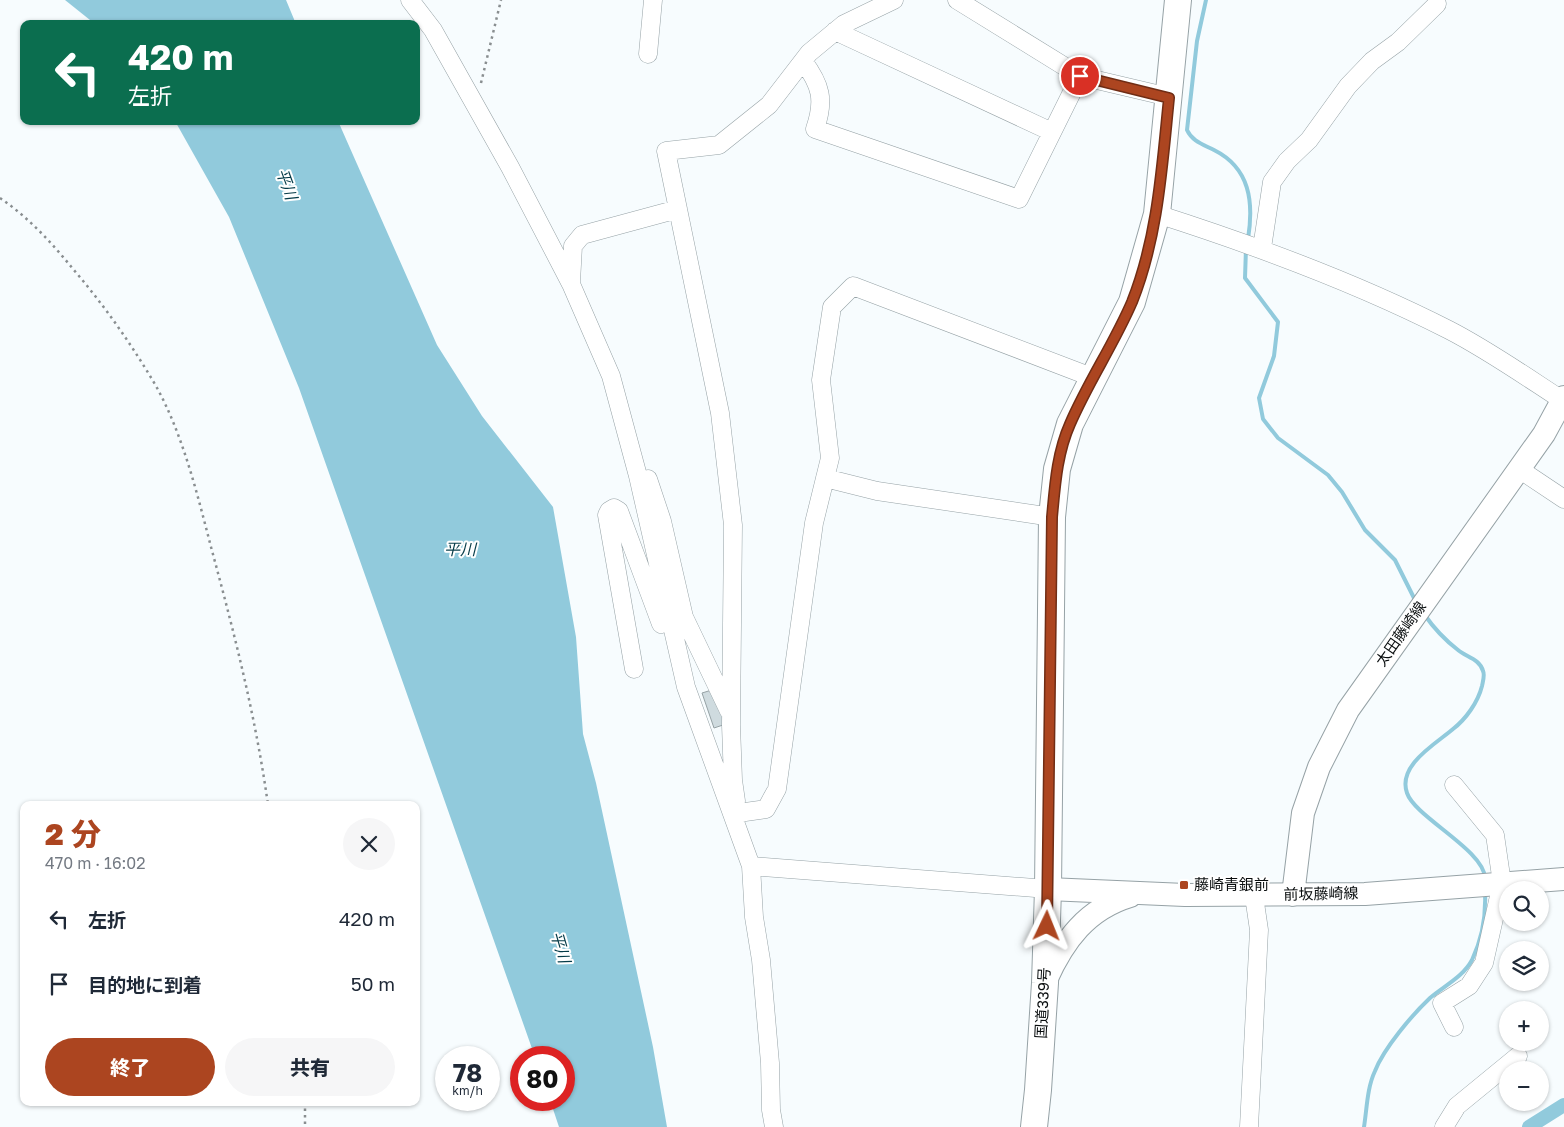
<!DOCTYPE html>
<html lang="ja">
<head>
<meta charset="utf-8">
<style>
  body { margin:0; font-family:"Golos Text","Noto Sans JP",sans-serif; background:#f6f6f7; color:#1f2937; height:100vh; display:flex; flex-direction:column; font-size:19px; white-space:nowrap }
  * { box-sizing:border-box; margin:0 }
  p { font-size:16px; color:#747a83 }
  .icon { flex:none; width:28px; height:28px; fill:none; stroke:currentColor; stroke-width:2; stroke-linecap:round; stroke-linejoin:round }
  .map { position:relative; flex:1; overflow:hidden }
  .panel { position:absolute; left:20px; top:801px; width:400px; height:305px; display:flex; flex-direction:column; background:#fff; border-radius:10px; box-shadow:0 1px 4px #0004 }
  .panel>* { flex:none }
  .top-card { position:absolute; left:20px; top:20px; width:400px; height:105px; border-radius:10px; box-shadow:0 1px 4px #0004; background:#0b6e4f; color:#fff; overflow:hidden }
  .tools { position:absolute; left:1499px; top:881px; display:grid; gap:10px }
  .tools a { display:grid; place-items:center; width:50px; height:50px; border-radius:50%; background:#fff; box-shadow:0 1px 4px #0004; font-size:25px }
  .speed { position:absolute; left:435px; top:1046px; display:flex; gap:10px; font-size:25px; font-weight:700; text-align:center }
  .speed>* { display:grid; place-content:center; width:65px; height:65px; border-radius:50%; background:#fff; box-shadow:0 1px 4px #0004; line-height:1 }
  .speed small { font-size:12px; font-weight:400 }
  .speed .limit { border:8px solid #d22; background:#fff; color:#111 }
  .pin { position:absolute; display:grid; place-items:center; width:42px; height:42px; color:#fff; margin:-21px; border:2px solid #fff; border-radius:50%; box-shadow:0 1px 5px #0007 }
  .me { position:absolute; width:55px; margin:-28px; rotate:2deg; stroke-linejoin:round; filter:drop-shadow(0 0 4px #0008) }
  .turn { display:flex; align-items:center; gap:18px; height:105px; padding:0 25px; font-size:22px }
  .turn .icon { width:65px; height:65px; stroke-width:2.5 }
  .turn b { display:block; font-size:35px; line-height:42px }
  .round { display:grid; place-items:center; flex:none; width:52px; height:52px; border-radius:26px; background:#f6f6f7 }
  .summary { display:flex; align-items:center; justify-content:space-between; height:85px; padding:0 25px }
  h1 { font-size:30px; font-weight:800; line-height:38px; color:#ac4520 }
  .action { display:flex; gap:10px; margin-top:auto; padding:10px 25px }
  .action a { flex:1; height:58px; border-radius:30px; background:#ac4520; color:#fff; font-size:20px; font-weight:800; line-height:58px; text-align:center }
  .action a+a { background:#f6f6f7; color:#1f2937 }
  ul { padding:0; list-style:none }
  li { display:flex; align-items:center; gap:15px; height:65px; padding:0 25px }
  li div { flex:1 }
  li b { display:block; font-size:19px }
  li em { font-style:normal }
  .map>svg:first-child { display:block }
  .water { fill:#91cadc }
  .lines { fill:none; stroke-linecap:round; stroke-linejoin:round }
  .stream { stroke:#91cadc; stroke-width:4 }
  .canal { stroke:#91cadc; stroke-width:14 }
  .building { fill:#cfdbdf; stroke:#96a2a5 }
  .minor-casing { stroke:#96a2a6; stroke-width:19 }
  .major-casing { stroke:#96a2a6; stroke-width:24 }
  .highway-casing { stroke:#96a2a6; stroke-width:28 }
  .path { stroke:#898e90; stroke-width:2.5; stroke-dasharray:2.5 4; stroke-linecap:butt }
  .minor { stroke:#fff; stroke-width:18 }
  .major { stroke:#fff; stroke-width:22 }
  .highway { stroke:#fff; stroke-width:26 }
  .route-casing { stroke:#702d15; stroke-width:12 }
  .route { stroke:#ac4520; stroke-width:9 }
  .poi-dot { fill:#ac4520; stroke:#fff; stroke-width:2 }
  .labels { text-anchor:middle; stroke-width:4; stroke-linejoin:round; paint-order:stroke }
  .street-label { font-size:15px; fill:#090d0e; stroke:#fff }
  .poi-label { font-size:15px; fill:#090d0e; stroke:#fff; text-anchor:start }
  .water-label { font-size:16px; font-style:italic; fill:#053b48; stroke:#fff }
</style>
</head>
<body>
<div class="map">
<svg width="1564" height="1127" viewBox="0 0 1564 1127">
  <rect width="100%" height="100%" fill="#f7fcfe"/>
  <path class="water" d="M65 0H286L296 24H95Z
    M175 121H338L437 345 482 416 553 507 576 637 583 734 596 783 653 1047 667 1127H559L550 1100H564V1058L535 1057 299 388 229 217Z"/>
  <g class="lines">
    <path class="stream" d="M1206 0 1197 41 1187 130C1192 141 1202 144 1214 150 1250 168 1254 202 1248 239
      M1246 248 1245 278 1278 322 1274 356 1259 398 1263 419 1278 438 1328 475 1342 492 1365 530 1395 560 1416 602
      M1424 614C1433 627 1445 640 1458 650 1466 657 1480 659 1483 671 1485 675 1483 681 1482 686 1478 702 1466 719 1453 729 1437 743 1397 765 1407 793 1415 817 1484 850 1485 878
      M1364 1127C1367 1108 1367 1088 1375 1071 1384 1048 1412 1015 1430 998 1444 986 1463 977 1472 960 1482 939 1486 915 1485 893"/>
    <path class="canal" d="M1529 1127 1564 1105"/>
  </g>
  <path class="building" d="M715 689 726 724 714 728 702 693Z"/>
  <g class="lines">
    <g class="minor-casing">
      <path id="minor" d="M410 0 433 30 510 167 571 284 611 376 638 476 686 687 751 866 754 917 761 960 770 1063 771 1110 774 1127
        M957 0 1080 76 1169 97
        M835 31 1052 132
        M648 54 653 0
        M803 61C821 85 825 100 815 129L1019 199 1080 76
        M1157 214C1257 246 1355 282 1449 330 1488 350 1525 376 1562 400
        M1262 248 1272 182 1287 161 1309 140 1348 86 1372 61 1398 42 1437 4
        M571 282 573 246 582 235 678 209
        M1519 469 1564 499
        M825 478 877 491 1052 517
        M648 479 662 521 684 617 729 711
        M634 669 607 515 609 511 614 508 619 511 661 624
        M736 801 733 780 731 725 733 525 720 413 666 151 719 145 769 105 809 53 844 24 894 0
        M738 813 766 809 777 789 814 523 830 458 821 380 832 307 853 286 1094 378
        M751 866 1048 889
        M1454 1027 1442 1003 1469 986 1484 963 1502 883 1495 835 1454 785
        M1249 1127 1259 930 1254 896
        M1444 1127 1457 1106 1518 1056"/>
    </g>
    <g class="major-casing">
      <path id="major" d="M1048 889 1185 895 1365 894 1564 879
        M1293 895 1303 813 1319 767 1348 710 1544 434 1564 397
        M1046 980C1064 940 1087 909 1130 896"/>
    </g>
    <g class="highway-casing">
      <path id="highway" d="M1034 1127 1038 1090 1045 983 1048 889 1052 517 1057 469 1070 424 1132 302 1157 214 1178 0"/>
    </g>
    <path class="path" d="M481 83 501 0
      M0 198C28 217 52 243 73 269 104 305 132 345 156 386 183 435 197 493 211 547 234 632 256 718 268 805
      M305 1102V1127"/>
    <use href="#minor" class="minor"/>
    <use href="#major" class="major"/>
    <use href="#highway" class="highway"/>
  </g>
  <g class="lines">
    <g class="route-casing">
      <path id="route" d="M1047 926 1052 517C1055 485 1057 453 1070 424 1088 382 1114 344 1132 302 1158 237 1162 166 1169 98L1080 76"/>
    </g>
    <use href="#route" class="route"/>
  </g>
  <rect class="poi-dot" x="1179" y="880" width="10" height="10" rx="2.5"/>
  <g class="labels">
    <g class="street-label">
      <text transform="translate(1401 634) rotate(-55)" y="5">太田藤崎線</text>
      <text transform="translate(1321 894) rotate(-1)" y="5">前坂藤崎線</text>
      <text transform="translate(1043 1003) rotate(-87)" y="5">国道339号</text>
    </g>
    <g class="poi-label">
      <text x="1194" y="890">藤崎青銀前</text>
    </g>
    <g class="water-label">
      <text transform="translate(287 184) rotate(70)" y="6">平川</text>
      <text x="460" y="555">平川</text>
      <text transform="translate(561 947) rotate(74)" y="6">平川</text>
    </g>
  </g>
</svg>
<div class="tools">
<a><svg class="icon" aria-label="search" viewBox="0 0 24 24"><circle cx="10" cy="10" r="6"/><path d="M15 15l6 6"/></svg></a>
<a><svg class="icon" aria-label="layers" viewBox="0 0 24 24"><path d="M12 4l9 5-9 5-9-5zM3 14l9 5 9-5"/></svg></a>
<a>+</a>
<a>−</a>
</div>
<div class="speed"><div>78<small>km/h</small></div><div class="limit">80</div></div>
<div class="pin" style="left:1080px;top:76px;background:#d93025"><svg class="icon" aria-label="arrive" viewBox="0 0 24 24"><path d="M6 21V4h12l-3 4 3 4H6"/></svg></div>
<svg class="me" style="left:1047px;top:926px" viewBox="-20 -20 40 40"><path d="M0-17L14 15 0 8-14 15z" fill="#ac4520" stroke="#fff" stroke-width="4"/></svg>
<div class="top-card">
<div class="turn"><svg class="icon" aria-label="left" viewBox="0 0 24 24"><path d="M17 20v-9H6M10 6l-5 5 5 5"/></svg><div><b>420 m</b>左折</div></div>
</div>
<section class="panel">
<div class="summary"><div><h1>2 分</h1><p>470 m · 16:02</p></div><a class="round"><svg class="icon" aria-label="close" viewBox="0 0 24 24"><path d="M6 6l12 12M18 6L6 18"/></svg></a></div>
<ul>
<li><svg class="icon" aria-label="left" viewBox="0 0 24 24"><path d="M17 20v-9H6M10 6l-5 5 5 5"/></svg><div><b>左折</b></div><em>420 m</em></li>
<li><svg class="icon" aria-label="arrive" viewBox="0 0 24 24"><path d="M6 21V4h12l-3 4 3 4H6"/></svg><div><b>目的地に到着</b></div><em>50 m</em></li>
</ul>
<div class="action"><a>終了</a><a>共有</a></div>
</section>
</div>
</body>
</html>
